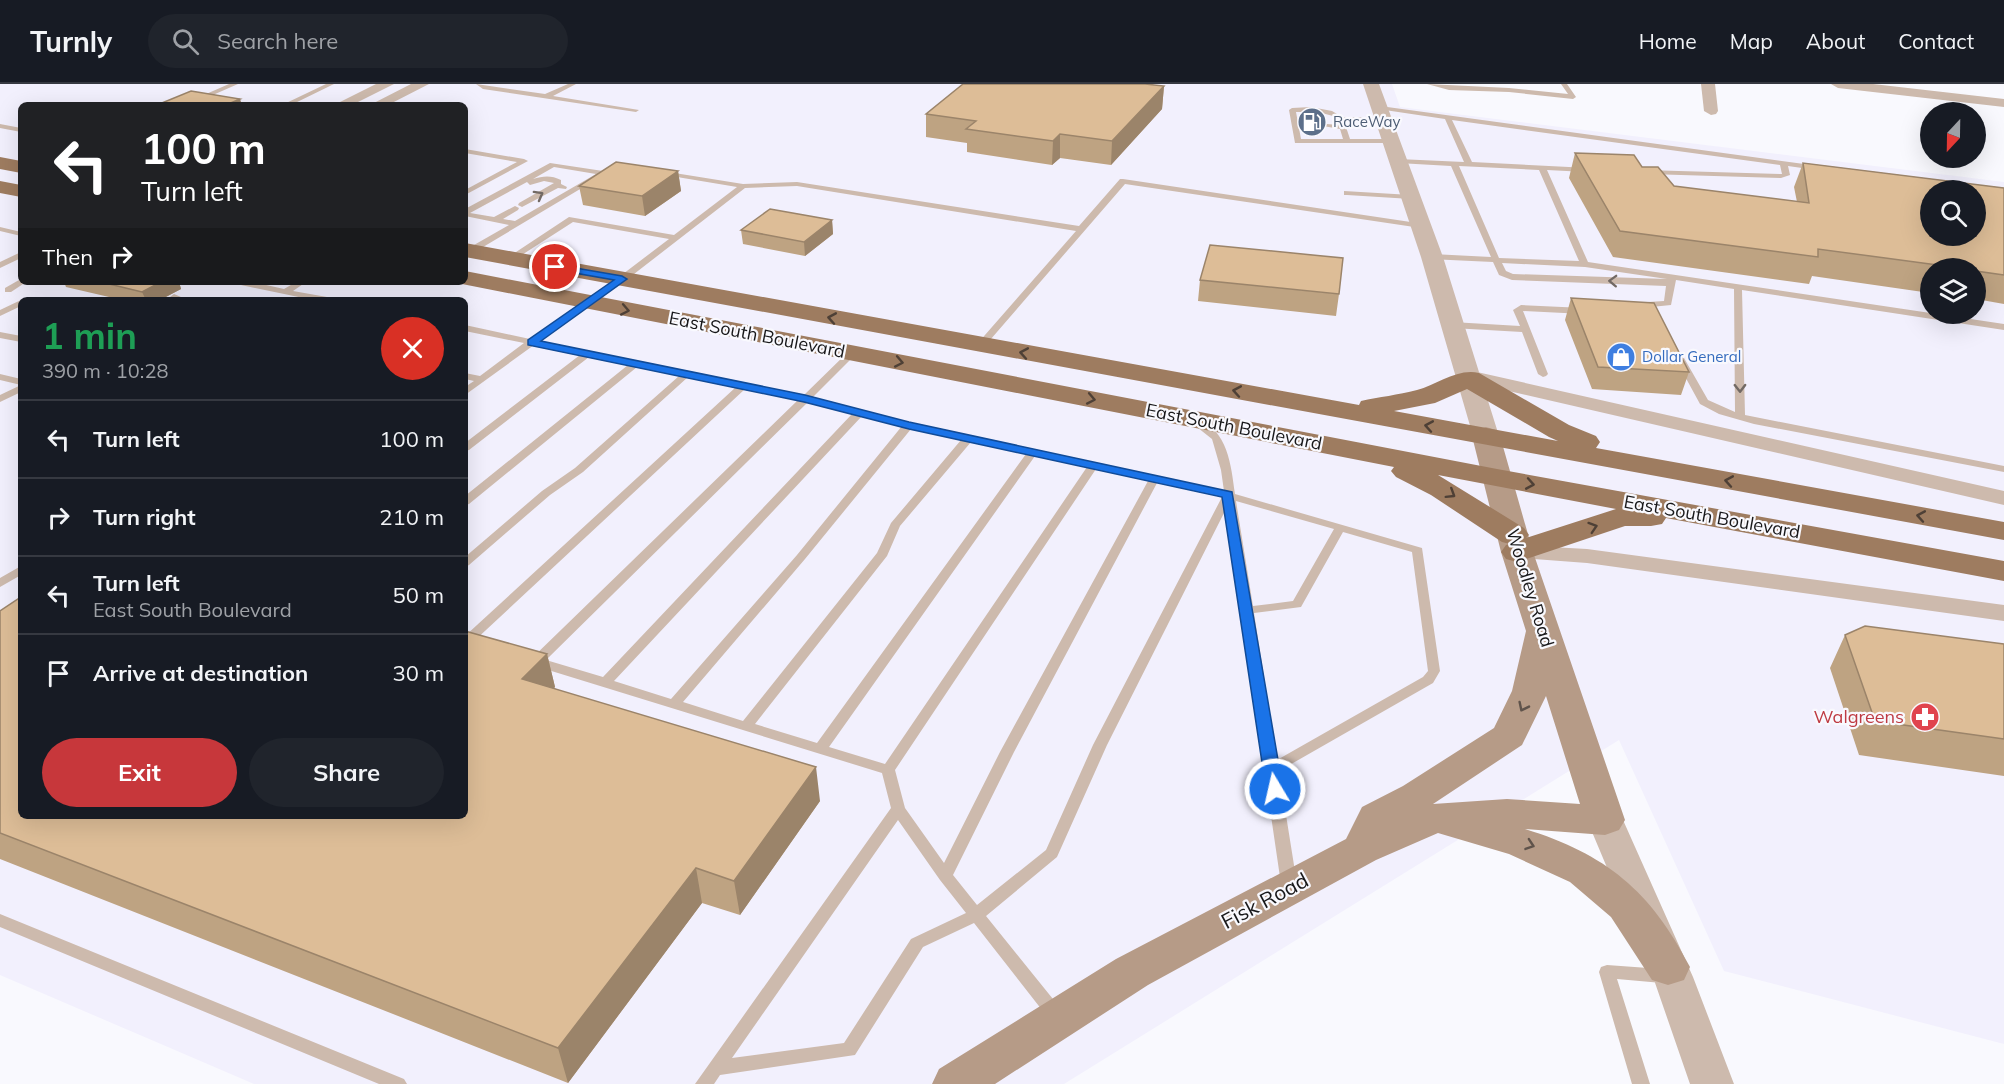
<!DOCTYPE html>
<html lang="en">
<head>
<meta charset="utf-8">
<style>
  body { margin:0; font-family:Mulish,sans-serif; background:#20242c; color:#f1f3f6; height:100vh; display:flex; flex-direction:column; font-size:22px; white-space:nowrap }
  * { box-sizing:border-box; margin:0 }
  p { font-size:20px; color:#9ea1a6 }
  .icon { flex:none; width:33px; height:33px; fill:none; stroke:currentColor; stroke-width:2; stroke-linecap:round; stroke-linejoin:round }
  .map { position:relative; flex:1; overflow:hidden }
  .drawer { position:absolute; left:18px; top:213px; width:450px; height:522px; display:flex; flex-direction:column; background:#171b24; border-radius:9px; box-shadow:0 6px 24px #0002 }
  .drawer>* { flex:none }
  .top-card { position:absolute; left:18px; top:18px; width:450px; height:183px; border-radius:9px; box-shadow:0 6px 24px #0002; background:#202124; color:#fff; overflow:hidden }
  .needle { width:39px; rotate:202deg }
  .tools { position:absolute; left:1920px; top:18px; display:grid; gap:12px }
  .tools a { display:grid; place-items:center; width:66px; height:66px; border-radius:50%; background:#171b24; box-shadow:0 6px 24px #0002; font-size:30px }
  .pin { position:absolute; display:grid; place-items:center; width:51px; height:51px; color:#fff; margin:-26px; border:3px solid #fff; border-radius:50%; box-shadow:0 2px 6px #0007 }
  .me { position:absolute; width:66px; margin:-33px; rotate:351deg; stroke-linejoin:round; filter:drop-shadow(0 0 4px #0008) }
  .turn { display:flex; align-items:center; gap:21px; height:126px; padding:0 24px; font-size:27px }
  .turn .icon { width:78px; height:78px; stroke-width:2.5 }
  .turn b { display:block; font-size:42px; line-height:51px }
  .then { display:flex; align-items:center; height:57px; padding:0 24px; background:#0003; gap:12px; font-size:22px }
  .round { display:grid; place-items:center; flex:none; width:63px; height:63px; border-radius:32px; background:#20242c }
  .summary { display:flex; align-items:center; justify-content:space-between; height:102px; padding:0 24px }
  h1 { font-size:36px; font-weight:700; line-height:45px; color:#1e9e55 }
  .button { display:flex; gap:12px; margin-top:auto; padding:12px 24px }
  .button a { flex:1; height:69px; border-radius:36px; background:#c7373b; color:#fff; font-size:24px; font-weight:700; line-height:69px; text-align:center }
  .button a+a { background:#20242c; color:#f1f3f6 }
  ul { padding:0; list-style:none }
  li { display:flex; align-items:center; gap:18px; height:78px; padding:0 24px; border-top:2px solid #363941 }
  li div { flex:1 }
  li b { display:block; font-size:22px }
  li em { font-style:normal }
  header { display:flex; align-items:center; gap:36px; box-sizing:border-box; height:84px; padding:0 30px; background:#171b24; border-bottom:2px solid #363941 }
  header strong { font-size:28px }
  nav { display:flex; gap:33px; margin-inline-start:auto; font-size:21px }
  .search { width:420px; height:54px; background:#20242c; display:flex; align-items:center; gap:15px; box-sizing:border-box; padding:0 21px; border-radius:33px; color:#9ea1a6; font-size:22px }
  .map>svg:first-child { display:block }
  .built { fill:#f2f0fd; fill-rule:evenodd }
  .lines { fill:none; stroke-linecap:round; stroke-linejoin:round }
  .service { fill:#cdbaad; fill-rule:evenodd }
  .minor { fill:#cdbaad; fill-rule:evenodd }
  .tertiary { fill:#cdbaad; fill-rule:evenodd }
  .secondary { fill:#b69b87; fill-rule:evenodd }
  .trunk { fill:#9e7c60; fill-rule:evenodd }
  .wall { fill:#bea382 }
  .shaded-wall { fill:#9b846a }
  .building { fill:#ddbd97; stroke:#9b846a; stroke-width:1.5; fill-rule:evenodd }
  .oneway { stroke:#726964 }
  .oneway2 { stroke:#4e4036 }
  .oneway3 { stroke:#5f534b }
  .route { fill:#1a73e8; stroke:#114b97; stroke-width:1.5 }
  .labels { text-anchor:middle; stroke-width:4.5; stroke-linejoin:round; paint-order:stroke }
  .far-service-label { font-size:15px; fill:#4e5e75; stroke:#f9f9fe; text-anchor:start }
  .far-shop-label { font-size:15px; fill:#366cbe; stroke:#f9f9fe; text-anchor:start }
  .street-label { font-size:18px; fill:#18181a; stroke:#f9f9fe }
  .health-label { font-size:18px; fill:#be3a42; stroke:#f9f9fe; text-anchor:end }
  .near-street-label { font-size:21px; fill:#18181a; stroke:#f9f9fe }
</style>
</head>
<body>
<header>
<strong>Turnly</strong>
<div class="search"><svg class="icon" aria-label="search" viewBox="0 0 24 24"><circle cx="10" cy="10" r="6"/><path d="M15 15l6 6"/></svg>Search here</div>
<nav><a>Home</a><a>Map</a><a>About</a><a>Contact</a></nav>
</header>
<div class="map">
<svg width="2004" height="1000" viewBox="0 0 2004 1000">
  <rect width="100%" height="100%" fill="#f9f9fe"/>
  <path class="built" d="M0 0H1392L1400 23 2004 98V960L1724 887 1619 656 1064 1000H254L0 891ZM21 21H465V198H21ZM1930 106H1976V152H1930ZM1930 184H1976V230H1930ZM21 216H465V732H21Z"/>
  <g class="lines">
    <path class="service" d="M229 0H238L190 21H181Z
      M326 0H334L291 21H282Z
      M476 0 545 10 568 0H576L553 12 639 26 636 28 483 5Z
      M1427 0 1509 4 1568 10 1561 0H1567L1576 13 1573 15 1509 8 1449 6Z
      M1380 22 1819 82V86H1816L1788 82 1790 91 1781 94 1648 90H1645V86L1782 90 1780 81 1452 36 1472 78 1589 84V88H1586L1547 86 1588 178 2004 240V246L1742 206 1745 331 2004 382V388L1754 340 1719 330 1700 320 1676 276 1678 274H1684L1708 316 1735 328 1734 205 1676 196 1671 221 1651 223 1647 220 1648 218 1664 217 1666 202 1512 196 1499 191 1493 178 1429 175V171L1432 170 1491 173 1451 82 1398 79 1394 77 1398 75 1464 78 1445 35 1378 25V23ZM1459 82 1539 86 1579 177 1499 174ZM1502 179 1585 183 1667 195 1513 190 1506 187Z
      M1311 23 1332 27 1342 33 1385 34V36L1383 37H1344L1350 55H1391L1395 57 1391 59H1295L1289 26 1292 24ZM1296 28H1318L1333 32 1338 41 1327 40 1323 42 1340 45 1343 55H1301Z
      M0 40 21 44V48L0 44Z
      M465 65 524 75 528 77 465 111V106L517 78 465 69Z
      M550 79 603 87 607 89 473 169H467V165L509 141 465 132V125ZM554 83 596 90 515 137 503 135 518 126 519 124 515 122 494 133 470 129 527 98 530 101 544 97 554 99 519 119 518 121 522 123 558 104 566 105 567 103 561 100V96C551 91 543 92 533 95Z
      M662 87 743 100 797 98 1079 142 1120 95H1123L1424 140V144H1421L1125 100 984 263H978V259L1076 147 797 102 745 104 625 197 540 257 803 312 849 267H855V271L812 314 909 338 1224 407 1221 386 1212 355 1193 340 1192 338 1193 336 1197 335C1228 346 1231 381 1235 410L1422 464 1440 587 1433 599 1279 687 1297 800 1294 804 1289 806 1284 804 1281 800 1226 425 1107 661 1057 773 986 832 1061 925 1063 930 1061 935 1055 937 1049 935 974 839 923 863 855 971 720 991 714 1000H695L891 724 882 689 532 581 529 577 798 316 745 305 472 559H465V552L736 303 688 293 583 388 550 411 469 481 465 483V473L542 407 575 384 679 292 637 283 469 420 465 421V412L628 281 589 273 469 366 465 367V359L580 271 534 261 465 311V303L474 297 465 295V289L480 292 524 259 465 247V241L530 255 619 193 669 155 573 138 514 176 507 174 569 133 674 151 737 103 665 91 661 89ZM807 319 852 330 603 593 546 576ZM862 332 902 342 797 471 671 615 614 597ZM911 345 961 356 891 439 877 469 743 637 683 618 805 475ZM971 358 1026 370 817 659 755 640 887 472 900 442ZM1035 372 1087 383 885 680 829 663ZM1096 385 1148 397 1000 668 944 779 905 724 895 686ZM1157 399 1222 413 1093 661 1046 766 977 821 953 791 1014 668ZM1236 417 1334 445 1293 517 1253 522ZM1343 448 1412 468 1428 587 1423 593 1277 676 1254 529 1301 523ZM898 736 940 796 966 829 911 855 844 959 732 974Z
      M1344 107 1411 111 1415 113 1411 115 1347 111H1344Z
      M0 143 21 148V152L0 147Z
      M21 168V174L0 184V178Z
      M19 196 26 198 11 208H5V204Z
      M237 198H253L284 205 296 198H306L293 207 327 213 331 216H313L241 201Z
      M174 210 188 216 171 215 170 213Z
      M21 216V222L0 232V226Z
      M1521 221 1584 224 1589 227 1584 230 1523 227 1548 290 1546 292 1543 293 1538 290 1522 248 1452 244 1447 241 1452 238 1520 242 1513 226Z
      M0 248 21 252V258L0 254Z
      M0 290 21 295V301L0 296Z
      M21 301V308L0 318V311Z
      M21 482V491L0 503V494Z
      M0 830 404 995 407 1000H379L0 843Z
      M1607 881 1662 885 1668 887 1670 892 1668 897 1662 899 1617 895 1650 1000H1632L1599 888 1601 883Z"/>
    <path class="minor" d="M376 0H394L352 21H334Z
      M411 0H429L388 21H370Z
      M1701 0H1715L1718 27 1716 30 1711 31 1704 27Z
      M1831 0H1873L2004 15V23L1838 4Z
      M1468 286 2004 407V421L1461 296 1458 292 1461 288Z
      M1517 461 1587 465 2004 521V537L1587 479 1509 473 1505 468 1509 463Z"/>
    <path class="tertiary" d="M1363 0H1379L1443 173 1499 352 1495 358 1486 360 1477 358 1473 352 1421 173Z
      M1605 723 1618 727 1623 736 1693 893 1734 1000H1690L1653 893 1587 736 1592 727Z"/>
    <path class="secondary" d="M1486 343 1496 346 1500 352 1533 468 1625 736 1619 746 1605 751 1525 745C1606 770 1651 807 1690 883L1684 896 1668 901 1652 896 1611 833 1570 798 1509 770 1438 749 1376 776 1148 901 995 1000H932L939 985 1116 875 1346 755 1362 723 1403 702 1494 644 1512 607 1526 547 1501 468 1472 352 1476 346ZM1546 612 1580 720 1507 715 1433 720 1522 661Z"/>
    <path class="trunk" d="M0 73 21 77V89L0 85Z
      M0 97 21 101V113L0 109Z
      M465 159 1359 321 1361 317C1379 313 1398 311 1417 306 1437 301 1457 284 1479 289L1569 341 1596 352 1600 358 1596 364 2004 438V456L465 173ZM1467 305 1549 353 1558 357 1394 327 1435 319Z
      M465 187 1497 385 2004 477V497L1666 434 1662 440 1651 442H1625L1517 478 1506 475 1501 468 1506 461 1510 460 1502 458 1431 411 1396 393 1391 387 1394 383 457 199 465 198ZM1438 391 1616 425 1526 454 1529 451 1524 444Z"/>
  </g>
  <path class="wall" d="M1164 2 1162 25 1111 81 1060 74 1052 81 967 68V59L926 53V30Z
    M1575 69 1674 102 1797 118 1794 103 1803 79 2004 104V220L1976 215V184H1930V209L1812 192 1809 200 1613 173 1569 94Z
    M678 87 681 107 645 132 583 121 579 102Z
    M832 136 833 150 805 172 743 160 741 146Z
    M1200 196 1339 210 1336 232 1198 217Z
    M64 198H179L181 205 160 216H122L66 203Z
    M1571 214 1689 288 1681 311 1592 305 1565 236Z
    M0 527 547 570 555 603 554 604 820 717 740 831 702 819 568 999 0 775Z
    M1845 551 2004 560V692L1859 671 1830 584Z"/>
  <path class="shaded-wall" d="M1164 2 1162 25 1111 81 1112 57Z
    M240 15 242 21H226Z
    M1060 50V74L1052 81 1053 57Z
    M678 87 681 107 645 132 642 112Z
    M832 136 833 150 805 172 804 158Z
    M161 198H179L181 205 160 216H146L142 208Z
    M547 570 555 603 531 628 522 595Z
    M816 683 820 717 740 831 734 797Z
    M696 784 702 819 568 999 558 964Z"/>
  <path class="building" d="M963 0H1145L1164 2 1112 57 1060 50 1053 57 966 45 976 37 926 30Z
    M191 7 240 15 226 21H157Z
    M1575 69 1634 71 1642 83H1658L1674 102 1809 119 1803 79 2004 104V191L1976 187V184H1960L1818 165V173L1620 147ZM1930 106H1976V152H1930Z
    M616 78 678 87 642 112 579 102Z
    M770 125 832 136 804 158 741 146Z
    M1210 161 1343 174 1339 210 1200 196Z
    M101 198H161L142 208Z
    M1571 214 1654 219 1689 288 1598 283Z
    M21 513V732H465V547L547 570 522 595 816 683 734 797 696 784 558 964 0 749V527Z
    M1865 542 2004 560V655L1875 637 1845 551Z"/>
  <defs><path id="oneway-chevron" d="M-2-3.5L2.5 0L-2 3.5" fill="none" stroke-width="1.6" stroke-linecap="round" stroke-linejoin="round" transform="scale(1.5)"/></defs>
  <g class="oneway">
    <use href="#oneway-chevron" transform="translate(539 111) rotate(-29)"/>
    <use href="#oneway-chevron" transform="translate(1613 197) rotate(-178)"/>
    <use href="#oneway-chevron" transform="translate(1740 304) rotate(89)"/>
  </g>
  <g class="oneway2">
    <use href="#oneway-chevron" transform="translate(625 226) rotate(11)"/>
    <use href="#oneway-chevron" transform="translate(832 234) rotate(-170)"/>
    <use href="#oneway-chevron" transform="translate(1024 269) rotate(-170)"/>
    <use href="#oneway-chevron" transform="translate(899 278) rotate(11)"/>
    <use href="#oneway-chevron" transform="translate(1237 307) rotate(-170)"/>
    <use href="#oneway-chevron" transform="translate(1091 315) rotate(11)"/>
    <use href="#oneway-chevron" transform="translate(1429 342) rotate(-170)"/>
    <use href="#oneway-chevron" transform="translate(1729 397) rotate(-170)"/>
    <use href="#oneway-chevron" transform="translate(1530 400) rotate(10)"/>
    <use href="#oneway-chevron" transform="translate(1451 410) rotate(32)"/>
    <use href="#oneway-chevron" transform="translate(1921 432) rotate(-170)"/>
    <use href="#oneway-chevron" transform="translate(1593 443) rotate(-18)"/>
  </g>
  <g class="oneway3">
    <use href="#oneway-chevron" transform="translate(1523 623) rotate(116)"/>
    <use href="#oneway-chevron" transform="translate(1530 761) rotate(19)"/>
  </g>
  <path class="route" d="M552 180 622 192 627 195 541 257 805 311 909 338 1232 408 1283 705 1280 709H1269L1266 705 1222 413 909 345 804 318 528 261V256L614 196 552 185Z"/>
  <defs>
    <g id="fuel-disc" transform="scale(1.5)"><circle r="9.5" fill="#5c6f8a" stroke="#f9f9fe"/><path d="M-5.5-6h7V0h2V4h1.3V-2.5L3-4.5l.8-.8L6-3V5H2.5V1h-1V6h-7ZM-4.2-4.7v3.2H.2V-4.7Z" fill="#fff"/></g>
    <g id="shop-disc" transform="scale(1.5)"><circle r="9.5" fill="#3f7fe0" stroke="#f9f9fe"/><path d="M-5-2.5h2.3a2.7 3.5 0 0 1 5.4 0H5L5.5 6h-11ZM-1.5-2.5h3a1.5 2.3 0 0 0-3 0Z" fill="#fff"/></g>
    <g id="pharmacy-disc" transform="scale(1.5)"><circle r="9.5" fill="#e0444e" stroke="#f9f9fe"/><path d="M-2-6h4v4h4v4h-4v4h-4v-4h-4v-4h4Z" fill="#fff"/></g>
  </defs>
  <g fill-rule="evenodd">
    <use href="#fuel-disc" x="1312" y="38"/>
    <use href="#shop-disc" x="1621" y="273"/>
    <use href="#pharmacy-disc" x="1925" y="633"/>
  </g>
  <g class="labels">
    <g class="far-service-label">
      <text x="1333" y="43">RaceWay</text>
    </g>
    <g class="far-shop-label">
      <text x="1642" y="278">Dollar General</text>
    </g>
    <g class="street-label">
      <text transform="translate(757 251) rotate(11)" y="6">East South Boulevard</text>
      <text transform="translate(1234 343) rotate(11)" y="6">East South Boulevard</text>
      <text transform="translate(1712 433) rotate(10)" y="6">East South Boulevard</text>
      <text transform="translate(1530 504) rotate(73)" y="6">Woodley Road</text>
    </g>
    <g class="health-label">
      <text x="1904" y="639">Walgreens</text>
    </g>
    <g class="near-street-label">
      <text transform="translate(1265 817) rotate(-28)" y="7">Fisk Road</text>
    </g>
  </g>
</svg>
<div class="tools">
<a><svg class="needle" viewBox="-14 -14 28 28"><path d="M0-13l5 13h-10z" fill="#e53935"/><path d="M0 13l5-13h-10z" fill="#9ea1a6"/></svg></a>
<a><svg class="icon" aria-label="search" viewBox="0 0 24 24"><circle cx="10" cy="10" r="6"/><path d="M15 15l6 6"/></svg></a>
<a><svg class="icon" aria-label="layers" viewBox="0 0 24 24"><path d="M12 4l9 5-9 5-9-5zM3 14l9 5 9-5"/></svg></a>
</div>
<div class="pin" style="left:555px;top:183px;background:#d93025"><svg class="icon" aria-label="arrive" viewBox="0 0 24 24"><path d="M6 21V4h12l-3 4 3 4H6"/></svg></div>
<svg class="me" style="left:1275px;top:705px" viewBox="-20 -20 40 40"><circle r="17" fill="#1a73e8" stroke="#fff" stroke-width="3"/><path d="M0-11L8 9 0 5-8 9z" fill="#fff"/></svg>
<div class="top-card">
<div class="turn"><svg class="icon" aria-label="left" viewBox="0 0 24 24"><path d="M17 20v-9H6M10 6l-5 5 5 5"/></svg><div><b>100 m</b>Turn left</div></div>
<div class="then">Then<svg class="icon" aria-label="right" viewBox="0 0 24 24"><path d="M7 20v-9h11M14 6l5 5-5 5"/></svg></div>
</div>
<section class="drawer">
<div class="summary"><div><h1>1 min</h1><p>390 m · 10:28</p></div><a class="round" style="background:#d93025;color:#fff"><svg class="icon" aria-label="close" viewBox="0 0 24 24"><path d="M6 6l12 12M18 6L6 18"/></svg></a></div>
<ul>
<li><svg class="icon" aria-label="left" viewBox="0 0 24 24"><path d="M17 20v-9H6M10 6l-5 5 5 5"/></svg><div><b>Turn left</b></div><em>100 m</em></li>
<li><svg class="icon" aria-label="right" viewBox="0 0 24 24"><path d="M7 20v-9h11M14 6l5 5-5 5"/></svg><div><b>Turn right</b></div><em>210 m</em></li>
<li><svg class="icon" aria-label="left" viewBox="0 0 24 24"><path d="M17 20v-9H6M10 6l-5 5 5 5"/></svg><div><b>Turn left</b><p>East South Boulevard</p></div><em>50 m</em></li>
<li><svg class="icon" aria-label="arrive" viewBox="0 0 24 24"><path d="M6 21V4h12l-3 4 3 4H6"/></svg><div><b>Arrive at destination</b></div><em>30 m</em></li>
</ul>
<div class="button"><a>Exit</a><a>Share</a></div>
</section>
</div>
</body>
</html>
